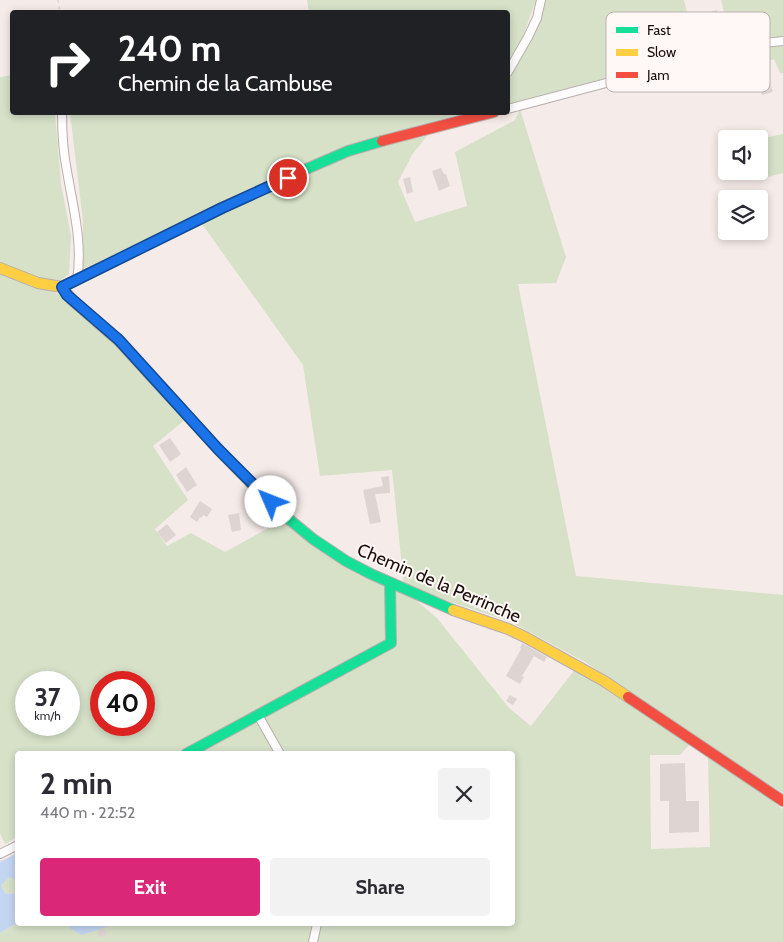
<!DOCTYPE html>
<html lang="en">
<head>
<meta charset="utf-8">
<style>
  body { margin:0; font-family:Cabin,sans-serif; background:#f2f2f3; color:#2b2b33; height:100vh; display:flex; flex-direction:column; font-size:19px; white-space:nowrap }
  * { box-sizing:border-box; margin:0 }
  p { font-size:16px; color:#7c7c81 }
  .icon { flex:none; width:28px; height:28px; fill:none; stroke:currentColor; stroke-width:2; stroke-linecap:round; stroke-linejoin:round }
  .map { position:relative; flex:1; overflow:hidden }
  .drawer { position:absolute; left:15px; top:751px; width:500px; height:175px; display:flex; flex-direction:column; background:#fff; border-radius:5px; box-shadow:0 2px 8px #0003 }
  .drawer>* { flex:none }
  .guide { position:absolute; left:10px; top:10px; width:500px; height:105px; border-radius:5px; box-shadow:0 2px 8px #0003; background:#202124; color:#fff; overflow:hidden }
  .tools { position:absolute; left:718px; top:130px; display:grid; gap:10px }
  .tools a { display:grid; place-items:center; width:50px; height:50px; border-radius:5px; background:#fff; box-shadow:0 2px 8px #0003; font-size:25px }
  .speed { position:absolute; left:15px; top:671px; display:flex; gap:10px; font-size:25px; font-weight:700; text-align:center }
  .speed>* { display:grid; place-content:center; width:65px; height:65px; border-radius:50%; background:#fff; box-shadow:0 2px 8px #0003; line-height:1 }
  .speed small { font-size:12px; font-weight:400 }
  .speed .limit { border:8px solid #d22; background:#fff; color:#111 }
  .pin { position:absolute; display:grid; place-items:center; width:42px; height:42px; color:#fff; margin:-21px; border:2px solid #fff; border-radius:50%; box-shadow:0 1px 5px #0007 }
  .me { position:absolute; width:55px; margin:-28px; rotate:314deg; stroke-linejoin:round; filter:drop-shadow(0 0 4px #0008) }
  .turn { display:flex; align-items:center; gap:18px; height:105px; padding:0 25px; font-size:22px }
  .turn .icon { width:65px; height:65px; stroke-width:2.5 }
  .turn b { display:block; font-size:35px; line-height:42px }
  .round { display:grid; place-items:center; flex:none; width:52px; height:52px; border-radius:5px; background:#f2f2f3 }
  .overview { display:flex; align-items:center; justify-content:space-between; height:85px; padding:0 25px }
  h1 { font-size:30px; font-weight:700; line-height:38px }
  .action { display:flex; gap:10px; margin-top:auto; padding:10px 25px }
  .action a { flex:1; height:58px; border-radius:5px; background:#db2777; color:#fff; font-size:20px; font-weight:700; line-height:58px; text-align:center }
  .action a+a { background:#f2f2f3; color:#2b2b33 }
  .map>svg:first-child { display:block }
  .green { fill:#d6e1c8; fill-rule:evenodd }
  .water { fill:#c4d5f2 }
  .building { fill:#ded4d1 }
  .lines { fill:none; stroke-linecap:round; stroke-linejoin:round }
  .street-casing { stroke:#b8afac; stroke-width:10 }
  .fast-casing { stroke:#b8afac; stroke-width:12 }
  .slow-casing { stroke:#b8afac; stroke-width:12 }
  .jam-casing { stroke:#b8afac; stroke-width:12 }
  .path { stroke:#d0cdcd; stroke-width:1; stroke-dasharray:2.5 4; stroke-linecap:butt }
  .street { stroke:#fefcfc; stroke-width:8 }
  .fast { stroke:#16e098; stroke-width:10 }
  .slow { stroke:#ffcf43; stroke-width:10 }
  .jam { stroke:#f24e42; stroke-width:10 }
  .route-casing { stroke:#114b97; stroke-width:12 }
  .route { stroke:#1a73e8; stroke-width:9 }
  .labels { text-anchor:middle; stroke-width:4; stroke-linejoin:round; paint-order:stroke }
  .street-label { font-size:18px; fill:#180e0a; stroke:#fff8f6 }
  .key { fill:#fff8f6; stroke:#bab2af; stroke-width:1 }
  .key-label { font-size:14px; fill:#180e0a }
</style>
</head>
<body>
<div class="map">
<svg width="783" height="942" viewBox="0 0 783 942">
  <rect width="100%" height="100%" fill="#f5ebe8"/>
  <path class="green" d="M307 0H536L522 39 508 61V12H309Z
    M545 0H684L697 53 572 88 508 104V79L535 31Z
    M721 0H783V73H780L774 59 754 67 752 55 759 48 755 39 732 43Z
    M12 75V112L55 113 61 184 71 236 69 274 58 283 33 277 0 262V77Z
    M520 109 566 257 556 283 518 284 576 576 783 595V793L713 749 585 662 561 649 511 622 404 586 392 470 320 476 303 365 202 224 354 153 427 136 412 155 398 182 415 222 467 206 455 152 515 120Z
    M70 113H464L346 147 302 165 83 269V221Z
    M783 134V173L768 177 759 145V139Z
    M0 273 57 293 111 337 186 419 153 446 188 500 155 529 167 546 191 533 225 552 283 520 376 579 412 597 437 618 509 708 531 726 576 668 690 744 680 755H650L651 849 710 847 708 755 770 799 783 810V942H0V933L17 923 512 924V754H196L250 722 247 715 174 754H18L17 837 5 844 0 833ZM26 682H69V725H26ZM101 682H144V725H101Z
    M9 876 17 881V893L6 894 1 886Z"/>
  <path class="water" d="M17 853V881L9 877 1 886 6 894 17 893V923L0 933V862Z
    M67 924H115L82 935 71 929Z"/>
  <path class="building" d="M717 10 720 23 707 26 706 22 702 23 700 15Z
    M768 77 773 92 762 95 757 81Z
    M441 168 444 174H446L450 186 439 191 432 171Z
    M410 177 413 192 407 194 403 179Z
    M170 438 181 454 170 462 159 445Z
    M186 467 197 485 187 492 176 475Z
    M389 476 390 493 375 494 381 522 370 524 363 490 383 486 381 477Z
    M200 501 212 509 207 517 203 515 201 518 200 517 197 522 190 517Z
    M239 513 241 530 232 532 228 515Z
    M167 524 176 535 166 543 157 532Z
    M522 643 547 657 544 662 534 656 522 676 524 677 520 684 506 676 521 649 520 648Z
    M510 695 517 699 513 705 506 701Z
    M685 763 686 801H699V832L669 833V801H660V764Z
    M97.5 933a4.5 4.5 0 1 1 9 0a4.5 4.5 0 1 1-9 0Z"/>
  <g class="lines">
    <g class="street-casing">
      <path id="street" d="M508 72 528 37 537 18 541 0
        M508 109 754 44 783 41
        M62 112C62 132 63 152 67 171 73 207 83 243 77 280
        M258 715 280 754
        M0 854 18 845
        M313 942 317 924"/>
    </g>
    <g class="fast-casing">
      <path id="fast" d="M62 287 222 208 304 170 348 151 382 141
        M151 376 218 449 256 488 285 516 313 539 346 561 371 574 453 610
        M186 754 391 643 390 583"/>
    </g>
    <g class="slow-casing">
      <path id="slow" d="M0 268 38 283 62 287 72 300 119 341 151 376
        M453 610 508 629 525 637 604 681 628 697"/>
    </g>
    <g class="jam-casing">
      <path id="jam" d="M382 141 494 112
        M628 697 783 801"/>
    </g>
    <path class="path" d="M58 0 60 12"/>
    <use href="#street" class="street"/>
    <use href="#fast" class="fast"/>
    <use href="#slow" class="slow"/>
    <use href="#jam" class="jam"/>
  </g>
  <g class="lines">
    <g class="route-casing">
      <path id="route" d="M271 502 218 449 119 340 67 295 62 287 222 208 288 178"/>
    </g>
    <use href="#route" class="route"/>
  </g>
  <g class="labels">
    <g class="street-label">
      <text transform="translate(439 583) rotate(23)" y="6">Chemin de la Perrinche</text>
    </g>
  </g>
  <rect x="606" y="12" width="164" height="80" rx="8" class="key"/>
  <rect x="616" y="27" width="22" height="6" fill="#16e098"/>
  <rect x="616" y="49" width="22" height="7" fill="#ffcf43"/>
  <rect x="616" y="72" width="22" height="6" fill="#f24e42"/>
  <g class="key-label">
    <text x="647" y="35">Fast</text>
    <text x="647" y="57">Slow</text>
    <text x="647" y="80">Jam</text>
  </g>
</svg>
<div class="tools">
<a><svg class="icon" aria-label="sound" viewBox="0 0 24 24"><path d="M4 9h4l5-4v14l-5-4H4zM17 9q2 3 0 6"/></svg></a>
<a><svg class="icon" aria-label="layers" viewBox="0 0 24 24"><path d="M12 4l9 5-9 5-9-5zM3 14l9 5 9-5"/></svg></a>
</div>
<div class="speed"><div>37<small>km/h</small></div><div class="limit">40</div></div>
<div class="pin" style="left:288px;top:178px;background:#d93025"><svg class="icon" aria-label="arrive" viewBox="0 0 24 24"><path d="M6 21V4h12l-3 4 3 4H6"/></svg></div>
<svg class="me" style="left:271px;top:502px" viewBox="-20 -20 40 40"><circle r="19" fill="#fff"/><path d="M0-13L10 11 0 6-10 11z" fill="#1a73e8"/></svg>
<div class="guide">
<div class="turn"><svg class="icon" aria-label="right" viewBox="0 0 24 24"><path d="M7 20v-9h11M14 6l5 5-5 5"/></svg><div><b>240 m</b>Chemin de la Cambuse</div></div>
</div>
<section class="drawer">
<div class="overview"><div><h1>2 min</h1><p>440 m · 22:52</p></div><a class="round"><svg class="icon" aria-label="close" viewBox="0 0 24 24"><path d="M6 6l12 12M18 6L6 18"/></svg></a></div>
<div class="action"><a>Exit</a><a>Share</a></div>
</section>
</div>
</body>
</html>
